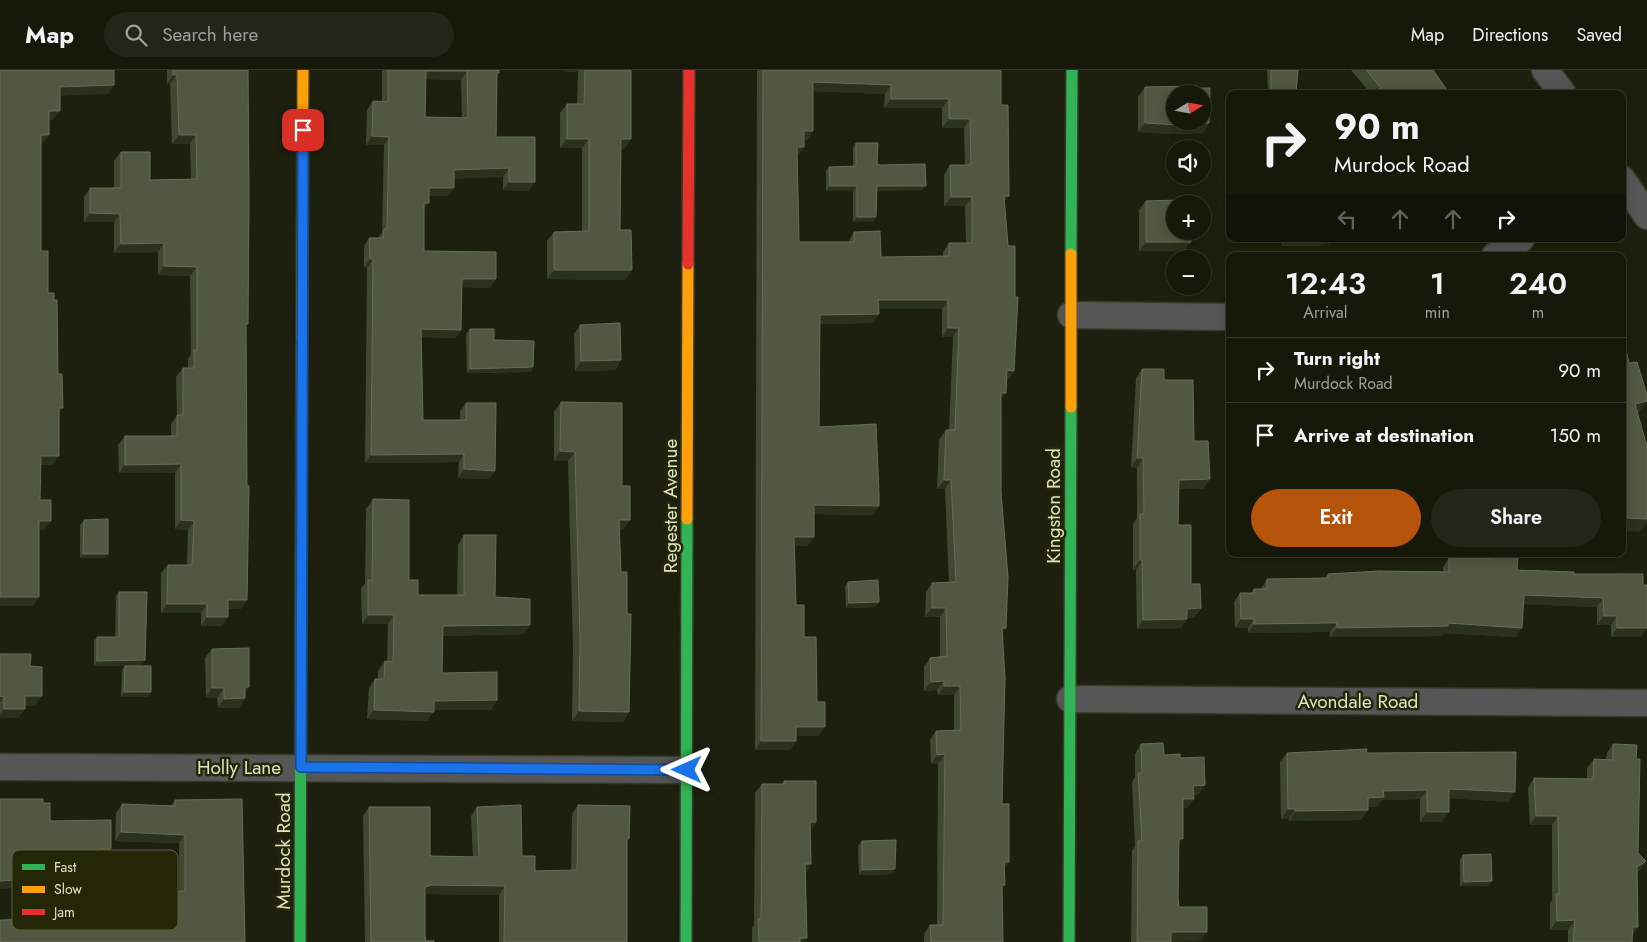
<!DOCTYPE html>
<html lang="en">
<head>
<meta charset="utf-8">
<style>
  body { margin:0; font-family:Jost,sans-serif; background:#232518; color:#f1f3f6; height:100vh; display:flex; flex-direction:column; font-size:19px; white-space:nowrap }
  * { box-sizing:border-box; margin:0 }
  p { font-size:16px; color:#9ea09c }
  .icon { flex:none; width:28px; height:28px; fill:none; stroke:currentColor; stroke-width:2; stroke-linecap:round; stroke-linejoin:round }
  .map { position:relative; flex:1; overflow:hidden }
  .panel { position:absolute; left:1226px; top:182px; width:400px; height:305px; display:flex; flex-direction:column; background:#16180a; border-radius:10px; box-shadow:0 2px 12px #0003,0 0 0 1px #35372b }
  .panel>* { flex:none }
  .hud { position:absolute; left:1226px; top:20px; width:400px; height:152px; border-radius:10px; box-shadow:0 2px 12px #0003,0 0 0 1px #35372b; background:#16180a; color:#f1f3f6; overflow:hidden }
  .needle { width:32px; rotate:79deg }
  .controls { position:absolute; left:1166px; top:15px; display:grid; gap:10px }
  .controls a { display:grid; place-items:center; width:45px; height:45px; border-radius:50%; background:#16180a; box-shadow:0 2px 12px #0003,0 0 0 1px #35372b; font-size:25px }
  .pin { position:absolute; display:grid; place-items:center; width:42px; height:42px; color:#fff; margin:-21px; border-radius:10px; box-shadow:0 2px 8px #0006 }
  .me { position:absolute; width:55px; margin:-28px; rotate:270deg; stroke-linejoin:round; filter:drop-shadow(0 0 4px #0008) }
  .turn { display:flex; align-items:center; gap:18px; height:105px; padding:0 25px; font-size:22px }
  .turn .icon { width:65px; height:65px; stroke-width:2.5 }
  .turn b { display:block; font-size:35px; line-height:42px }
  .lanes { display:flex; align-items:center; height:48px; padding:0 25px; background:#0003; justify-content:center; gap:25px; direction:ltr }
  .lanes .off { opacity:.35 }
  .eta { display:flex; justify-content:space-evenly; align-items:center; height:85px; text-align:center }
  .eta b { font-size:30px; font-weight:600; line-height:35px }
  .action { display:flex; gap:10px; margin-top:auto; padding:10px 25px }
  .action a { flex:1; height:58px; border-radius:30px; background:#b45309; color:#fff; font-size:20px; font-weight:600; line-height:58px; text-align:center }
  .action a+a { background:#232518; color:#f1f3f6 }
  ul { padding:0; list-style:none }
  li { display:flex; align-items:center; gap:15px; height:65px; padding:0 25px; border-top:1px solid #35372b }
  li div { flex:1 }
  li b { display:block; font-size:19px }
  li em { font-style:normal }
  header { display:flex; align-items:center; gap:30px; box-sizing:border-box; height:70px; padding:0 25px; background:#16180a; border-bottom:1px solid #35372b }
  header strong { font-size:24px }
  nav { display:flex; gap:28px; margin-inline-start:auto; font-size:18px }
  .search { width:350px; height:45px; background:#232518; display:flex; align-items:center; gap:12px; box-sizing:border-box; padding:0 18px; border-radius:28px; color:#9ea09c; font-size:19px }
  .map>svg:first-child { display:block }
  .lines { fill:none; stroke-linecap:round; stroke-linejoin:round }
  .street-casing { stroke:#373a29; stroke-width:29 }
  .fast-casing { stroke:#373a29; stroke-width:14 }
  .slow-casing { stroke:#373a29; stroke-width:14 }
  .jam-casing { stroke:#373a29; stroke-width:14 }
  .street { stroke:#565656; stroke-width:26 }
  .fast { stroke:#30b455; stroke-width:11 }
  .slow { stroke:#ff9f0a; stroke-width:11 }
  .jam { stroke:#e5322d; stroke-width:11 }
  .wall { fill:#3f4831; fill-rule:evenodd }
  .shaded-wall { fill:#2a311c }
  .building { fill:#505841; stroke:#666e55; fill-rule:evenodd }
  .route-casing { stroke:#114b97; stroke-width:12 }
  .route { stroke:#1a73e8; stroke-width:9 }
  .labels { text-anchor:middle; stroke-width:5; stroke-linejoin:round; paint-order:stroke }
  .street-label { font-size:19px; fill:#dde3c4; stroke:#232707 }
  .key { fill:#232707; stroke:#5b5f40; stroke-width:1 }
  .key-label { font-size:14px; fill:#dde3c4 }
</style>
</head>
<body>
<header>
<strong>Map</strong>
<div class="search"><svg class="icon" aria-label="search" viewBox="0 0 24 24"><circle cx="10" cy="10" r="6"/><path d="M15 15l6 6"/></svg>Search here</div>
<nav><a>Map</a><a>Directions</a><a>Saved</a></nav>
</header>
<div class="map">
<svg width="1647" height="872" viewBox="0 0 1647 872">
  <rect width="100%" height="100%" fill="#1d200e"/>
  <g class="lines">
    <g class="street-casing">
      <path id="street" d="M1545 0 1563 24
        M1622 109 1647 146
        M1495 186 1521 169
        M1071 245 1230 247
        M1070 629 1647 633
        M0 697 687 700"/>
    </g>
    <g class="fast-casing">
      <path id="fast" d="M1071 184 1072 0
        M300 872 302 268
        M686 872 687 449
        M1069 872 1071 337"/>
    </g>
    <g class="slow-casing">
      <path id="slow" d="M302 268 303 0
        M1071 337V184
        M687 449 688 194"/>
    </g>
    <g class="jam-casing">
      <path id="jam" d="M688 194 689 0"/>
    </g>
    <use href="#street" class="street"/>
    <use href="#fast" class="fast"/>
    <use href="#slow" class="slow"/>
    <use href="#jam" class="jam"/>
  </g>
  <path class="wall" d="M167 0H248L246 257 241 539H228V547L222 556H201V543H161V503L168 495H187L188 460 175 459V403H119L118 375 125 366H171V354L177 346 176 307 183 298H188V289L191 284 190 206 158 205V182L114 183V152H84V127L90 118H114V91L121 82 150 110 191 109 190 74H172L170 14H167Z
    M382 0H499L497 6 496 67 529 121 503 120V107L454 108 448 126H429L424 140V181L490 218 462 217 461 260 455 268 421 267 423 350H460V341L466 333 495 401 489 409 458 408 459 392 365 393 367 198H364V176L369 168H378L382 162 384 75H366L367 40 373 31H382ZM426 9 461 10 462 48 425 47Z
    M563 0H631V69L624 79H621L620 160 625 210 547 209V171L554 162 582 161V78H560V43L567 34H577L578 2 563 1Z
    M757 0H1001V35L1009 126 1004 132 1014 301 1007 310H1006L1001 330 1002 734 1004 799 1002 818 1003 872H924V864L930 855H937L938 694H931L930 670 936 661 954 660V625H938L937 620 924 621V597L930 588 940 587V547H925L926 522 932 513 949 512 945 419H937L939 370 946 360H949L953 267H942V239H879L872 253 820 254 819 357 873 445 814 444V467L807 476H795L796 535 817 632 819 666H796V671L790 680H755ZM813 21 885 24 884 38H942V58H964L965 95H950L944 105V136H965L966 173H949L943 182V186L881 187 854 162 848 172H799L797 86 804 77V70H807L813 61Z
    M1267 0H1298L1296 23 1299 24H1268Z
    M1351 0H1433L1450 24H1371Z
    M1145 17 1203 63 1172 64 1138 62V27Z
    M856 73 877 94 922 120 877 121 876 147 873 152H853V121H826V101L829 97 853 96V78Z
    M1230 111V142H1226V116Z
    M1146 131 1178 134 1184 181H1139V140Z
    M1282 169H1353L1315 176H1282Z
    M580 255 621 290 615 300 575 301 574 264Z
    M470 259 494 270 533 297 530 302 467 303 466 264Z
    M1142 299 1164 310 1194 371 1210 409 1203 419H1179L1178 455 1191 514 1201 538 1194 548H1187L1181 558 1137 559 1136 500H1133V454L1137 448V398H1131L1136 308Z
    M561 332 622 416 623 460H619L621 502 629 642 623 652 572 651 573 577 568 391H554V342Z
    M373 429 409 510 418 525H457L458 475 464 465 495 527 530 555 523 564 443 566 442 603 497 630 491 640H434L427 651 367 649 369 618 375 609H378V601L385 591H387L388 554H362L361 519 365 513 366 439Z
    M84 450 105 488H80V455Z
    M1492 484 1517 500 1574 504H1643L1641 567H1611V555H1597V537L1523 534 1516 567 1444 563 1442 566 1330 567V562H1320L1248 563V558H1235L1234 532 1240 523H1251L1254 519H1261L1267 509 1325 508 1328 504 1443 501V497L1449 488H1489Z
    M848 512 879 532 875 537 846 538 845 516Z
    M119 522 142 595 94 596V571L97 567H115L116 526Z
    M212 579 249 617 245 623V628L239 638H218L217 628 206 627 205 588Z
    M0 584 30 596 35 636 25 635V639L18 648H0Z
    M125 596 151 622 148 627H121L122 600Z
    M1141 674 1164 685 1180 688 1199 724 1193 725 1194 729 1187 738H1183L1179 774 1178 828 1179 837 1201 871 1131 872 1132 781 1135 776 1132 712 1135 707V684Z
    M1613 674 1636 689 1638 783 1646 791 1640 800 1637 802 1638 857 1632 866V872H1568V860H1550V833L1552 830V755H1530L1528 718 1534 708 1587 709V698L1594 689H1606L1607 683Z
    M1287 683H1366L1515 722 1508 732 1449 728 1442 752H1420V729L1382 730 1377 737H1368V740L1361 750 1289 751V749H1281L1280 692Z
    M784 711 816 752 810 761 811 794 806 802 804 872H752V858L754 855 755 723 762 714H782Z
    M175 730 245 872 40 857 78 856 83 848H116L115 830 121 821H179V773L115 771 116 743 122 734 171 736Z
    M578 735 627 772V872H499V825L426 824H425V867L426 871 434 872H365L363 746 369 737 430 786 473 787 471 746 477 737 535 801 571 800 572 744Z
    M862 771 895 799 891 804 859 805 858 776Z
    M1463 785 1492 811 1488 816H1460V790Z"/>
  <path class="shaded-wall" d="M564 0H579L578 2 563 1Z
    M426 1H467L461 10 420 9Z
    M173 5H177L170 14H167Z
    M813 12 891 15 885 24 807 21Z
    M114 15 108 24 53 26 60 17Z
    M891 29H949L942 38H884Z
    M49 41H60L53 50H43Z
    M949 49H970L964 58H942Z
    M1145 53H1209L1203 63 1172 64 1138 62Z
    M804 61H813L807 70H797Z
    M41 65H49L42 74H34Z
    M179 65H196L190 74H172Z
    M372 66 389 67 384 75H366Z
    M567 69H589L582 78H560Z
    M621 69H631L624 79 614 78Z
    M797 77H804L797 86Z
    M509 98 503 107 448 109 454 100Z
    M509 112H535L529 121 503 120Z
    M830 116H857L853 121H826Z
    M877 116H926L922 120 873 121Z
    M429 118H454L448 126H423Z
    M1004 126H1009L1002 135Z
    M951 127H972L965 136H944Z
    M424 133H429L423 141Z
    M1230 137V142H1226Z
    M90 143 120 144 114 152H84Z
    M857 147H876L873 152H853Z
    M1287 169H1353L1315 176H1282Z
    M1146 172H1191L1184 181H1139Z
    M164 173 158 182 114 183 121 174Z
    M370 189H373L367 198H364Z
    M164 196 197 197 190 206 158 205Z
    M554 200H632L625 210 547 209Z
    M462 209H496L490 218 456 217Z
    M878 230H948L942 239H872Z
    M879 244 872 253 814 254 820 245Z
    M948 258H959L953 267H942Z
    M421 259 461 260 455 268 416 267Z
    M621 290 615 300 575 301 581 291Z
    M533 297 530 302 467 303 470 299Z
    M1007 300 1014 301 1007 310H1000Z
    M1001 323H1006L999 332Z
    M1647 331V332L1640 342 1627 346 1635 334Z
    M59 338H63L57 347Z
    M560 381 575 382 568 391H554Z
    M464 384 459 392 365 393 371 385Z
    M41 386H59L53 395H34Z
    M1137 388H1143L1137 398H1131Z
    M181 394 175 403H119L125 395Z
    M464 399 495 401 489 409 458 408Z
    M1210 409 1203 419H1173L1179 410Z
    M944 410H951L945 419H937Z
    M814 435 879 436 873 445 808 444Z
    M1622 448 1647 449V452L1640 462 1622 461Z
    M181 450 194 451 188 460 175 459Z
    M619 450H630L623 460H612Z
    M39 451H51L44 460H33Z
    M794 467H814L807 476H788Z
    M83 484H108L105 488H80Z
    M1140 490H1142L1136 500H1133Z
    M1524 525 1603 528 1597 537 1517 534Z
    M0 527H39L33 536H0Z
    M228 530H247L241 539H222Z
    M879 532 875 537 846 538 849 533Z
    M167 534H207L201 543H161Z
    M932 538H946L940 547H925Z
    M1201 538 1194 548H1180L1187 539Z
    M368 545H394L388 554H362Z
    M1604 546H1617L1611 555H1597Z
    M207 547H228L222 556H201Z
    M1187 549 1181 558 1137 559 1143 550Z
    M1241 549H1254L1248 558H1235Z
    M1327 553H1337L1330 562H1320L1248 563 1254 554Z
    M1448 553 1522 558 1516 567 1444 563 1442 566 1330 567 1337 558Z
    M530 555 523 564 436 566 443 556Z
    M1002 558H1006L1000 567Z
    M1617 558H1647L1641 567H1611Z
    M145 590 142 595 94 596 97 591Z
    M944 611 937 620 924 621 931 612Z
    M944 616H960L954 625H938Z
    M245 617H249L243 627Z
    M212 618H224L217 628 206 627Z
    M124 622H151L148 627H121Z
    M0 626 4 627 0 632Z
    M25 626H42L35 636 19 635Z
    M245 628 239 638H218L224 629Z
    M497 630 491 640H428L434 631Z
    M4 639H25L18 648H0V644Z
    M374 640 434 642 427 651 367 649Z
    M579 641 629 642 623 652 572 651Z
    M796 657H825L819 666H789Z
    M761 671H796L790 680H755Z
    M945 684 938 694H931L937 685Z
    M1205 715 1199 724 1186 725 1193 716Z
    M1449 719 1515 722 1508 732 1443 728Z
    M1427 720 1420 729 1382 730 1377 737H1361L1368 728 1383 721Z
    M1183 729H1194L1187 738H1177Z
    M1288 739H1295L1289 749H1281Z
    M1368 740 1361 750 1289 751 1295 741Z
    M1427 742H1449L1442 752H1420Z
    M1536 746H1558L1552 755H1530Z
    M810 752H816L810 762Z
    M121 762 185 765 179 773 115 771Z
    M99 779H111L105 788H93Z
    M1646 791 1640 800 1630 806 1637 797Z
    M1004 792H1009L1003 801Z
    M805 794H811L804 804Z
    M895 799 891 804 859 805 862 800Z
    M100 805 94 814 0 819V811Z
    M1492 811 1488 816H1460L1464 812Z
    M432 815 505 816 499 825 426 824 419 825 425 817Z
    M1575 850 1568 860H1550L1557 851Z
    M1633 857H1638L1632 866Z
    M1171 862H1207L1201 871H1165Z
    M800 868H807L804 872H797Z"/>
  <path class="building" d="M0 0H114V15L60 17V41H49V65H41V181H48V223H54V230H57L58 304H62L63 338H59V386H41L40 430H51V451H39V527H0Z
    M173 0H248L249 129 248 254H246L247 416H249L247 530H228V547H207V534H167L168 495H192L194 451 181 450V394L125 395V366H177V345H183V298H194V280H197V197L164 196V173L121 174 120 144 90 143V118H121V82H150V110L197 109 196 65H179L177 5H173Z
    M388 0H499V3H497L496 67H535V112H509V98L454 100V118H429V133H424V181L496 182V209H462L461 260 421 259 423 350H466V333H496L495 401 464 399V384L371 385 373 189H370L369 168H383L384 159H387L389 67 372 66 373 31 388 32ZM426 1H467L468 48 425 47Z
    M585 0H631V69H621L620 160H631L632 200H554V162L589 161V69H567V34H584Z
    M763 0H1001V35H1008L1009 126H1004L1008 176H1015V227H1018L1014 301 1007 300 1006 323H1001V422L1008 507 1006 558H1002L1005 608 1002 734H1009V792H1004L1005 815H1002L1003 872H931L930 855H943L945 684 937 685 936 661 961 660 960 616H944V611L931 612 930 588 947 586 946 538H932V513L956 512 951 410H944L946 360H955L959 258H948V230H878L879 244 820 245 819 357 876 354 879 424V436L814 435V467H794L796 535H804V567H816L817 632H825V657H796V671H761ZM813 12 891 15V29H949V49H970L971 95H950L951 127H972V173H949V186L881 187 880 161 854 162V172H799L797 77H804V61H813Z
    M1271 0H1298L1296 23H1299V24H1271Z
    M1366 0H1433L1450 24H1383L1379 19 1381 18Z
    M1198 16V18H1210L1209 53 1179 55 1145 53V17ZM1175 24H1202V51H1175Z
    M856 73H878L877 94 880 95 925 94 926 116H877L876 147H857V116H830L829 97 856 96Z
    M1178 130V134H1189H1175V161H1190L1191 172H1146V131Z
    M620 253 621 290 581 291 580 255Z
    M470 259H494V270L534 271 533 297 470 299Z
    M1622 278 1624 280H1626L1629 293 1637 292 1647 325V331L1635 334 1646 373H1647V449L1622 448Z
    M1142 299H1164V310H1193L1194 371H1208L1210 409 1179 410 1178 455H1191V514H1200L1201 538 1187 539V549L1143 550 1142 490H1140V444H1144L1143 388H1137Z
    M561 332 622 333V416H630V450H619L621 502H627V544H631L629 642 579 641 580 568 575 382 560 381Z
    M373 429 409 430V510H418V525H464V465H496L495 527 530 529V555L443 556 442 603 497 602V630L434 631V642L374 640 375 609H384L385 591 393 592 394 545H368V510H372Z
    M108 449V484H83L84 450Z
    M1492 484 1518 486 1517 500 1574 502V504H1643V515H1647V558H1617V546H1604L1603 528 1524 525 1522 558 1448 553V556L1337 558V553H1327L1254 554V549H1241L1240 523H1254V519H1267V509L1328 508V504L1379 501 1449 502V488H1491Z
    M878 510 879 532 849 533 848 512Z
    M119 522H147L145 590 97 591V567H119Z
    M249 578V617H245V628L224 629V618H212V579Z
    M0 584H31L30 596 42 597V626H25V639H4V627L0 626Z
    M125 596H151V622H124Z
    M1163 673 1164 685 1180 684V688L1204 687 1205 715 1193 716 1194 729H1183V769H1179L1178 828 1179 837H1207V862H1171V872H1137L1138 771H1142L1138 703H1142L1141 674Z
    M1613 674 1637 675 1636 689H1640L1638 783 1646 791 1637 797 1638 857H1633L1632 872H1573L1575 850 1557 851 1556 824H1559L1558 746H1536L1534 708 1593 709 1594 689 1613 690Z
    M1367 679 1366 683 1516 682 1515 722 1449 719V742H1427V720L1383 721 1384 727 1368 728V740L1295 741V739H1288L1287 683Z
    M784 711H816V752H810L811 794H805L807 868H800V872H759L758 849H761L762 714H784Z
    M0 729H43V733H50V751L111 750V779H99L100 805 0 811Z
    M242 729 245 872H0V850L40 849V857L83 856V848H122L121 821H185V765L121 762 122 734 175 736V730Z
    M521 735 522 786H535V801L577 800 578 735 630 736 629 769H627V872H504L505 816 432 815 425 817V867L426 871H434V872H371L369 737H430V786L479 787 477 737Z
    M896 770 895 799 862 800V771Z
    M1491 784 1492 811 1464 812 1463 785Z"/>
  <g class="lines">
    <g class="route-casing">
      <path id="route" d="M303 60 301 697 687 700"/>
    </g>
    <use href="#route" class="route"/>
  </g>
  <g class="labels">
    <g class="street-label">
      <text transform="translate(670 436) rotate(-90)" y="7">Regester Avenue</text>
      <text transform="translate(1053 436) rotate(-90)" y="7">Kingston Road</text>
      <text x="1358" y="638">Avondale Road</text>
      <text x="239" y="704">Holly Lane</text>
      <text transform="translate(283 781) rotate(-90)" y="7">Murdock Road</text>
    </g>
  </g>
  <rect x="12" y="780" width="166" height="80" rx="8" class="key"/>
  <rect x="22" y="794" width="23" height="6" fill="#30b455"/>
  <rect x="22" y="816" width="23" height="7" fill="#ff9f0a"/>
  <rect x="22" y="839" width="23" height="6" fill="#e5322d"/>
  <g class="key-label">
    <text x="54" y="802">Fast</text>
    <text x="54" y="824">Slow</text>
    <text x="54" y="847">Jam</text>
  </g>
</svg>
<div class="controls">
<a><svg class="needle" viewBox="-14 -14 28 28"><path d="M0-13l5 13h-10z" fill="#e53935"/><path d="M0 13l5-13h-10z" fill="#9ea09c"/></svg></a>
<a><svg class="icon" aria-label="sound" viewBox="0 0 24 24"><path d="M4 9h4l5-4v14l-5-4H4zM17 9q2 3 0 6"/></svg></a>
<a>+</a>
<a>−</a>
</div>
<div class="pin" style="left:303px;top:60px;background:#d93025"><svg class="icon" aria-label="arrive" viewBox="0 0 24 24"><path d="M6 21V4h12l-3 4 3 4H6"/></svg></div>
<svg class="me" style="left:687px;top:700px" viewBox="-20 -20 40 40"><path d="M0-17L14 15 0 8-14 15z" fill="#1a73e8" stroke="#fff" stroke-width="4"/></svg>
<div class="hud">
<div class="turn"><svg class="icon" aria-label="right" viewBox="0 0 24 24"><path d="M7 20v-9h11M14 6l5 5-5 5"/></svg><div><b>90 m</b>Murdock Road</div></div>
<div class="lanes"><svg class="icon off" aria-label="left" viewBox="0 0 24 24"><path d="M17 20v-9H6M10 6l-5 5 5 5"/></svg><svg class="icon off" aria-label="ahead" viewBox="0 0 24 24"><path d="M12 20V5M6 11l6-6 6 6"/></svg><svg class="icon off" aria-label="ahead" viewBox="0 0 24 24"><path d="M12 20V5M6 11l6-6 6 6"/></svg><svg class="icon" aria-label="right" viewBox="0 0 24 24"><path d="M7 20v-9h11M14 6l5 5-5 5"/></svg></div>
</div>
<section class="panel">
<div class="eta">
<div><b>12:43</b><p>Arrival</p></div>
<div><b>1</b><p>min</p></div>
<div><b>240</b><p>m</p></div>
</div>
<ul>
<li><svg class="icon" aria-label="right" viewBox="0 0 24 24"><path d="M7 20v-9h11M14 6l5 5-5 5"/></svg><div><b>Turn right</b><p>Murdock Road</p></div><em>90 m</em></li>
<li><svg class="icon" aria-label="arrive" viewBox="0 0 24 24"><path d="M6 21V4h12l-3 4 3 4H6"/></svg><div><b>Arrive at destination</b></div><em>150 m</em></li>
</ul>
<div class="action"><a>Exit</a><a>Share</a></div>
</section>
</div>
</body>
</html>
